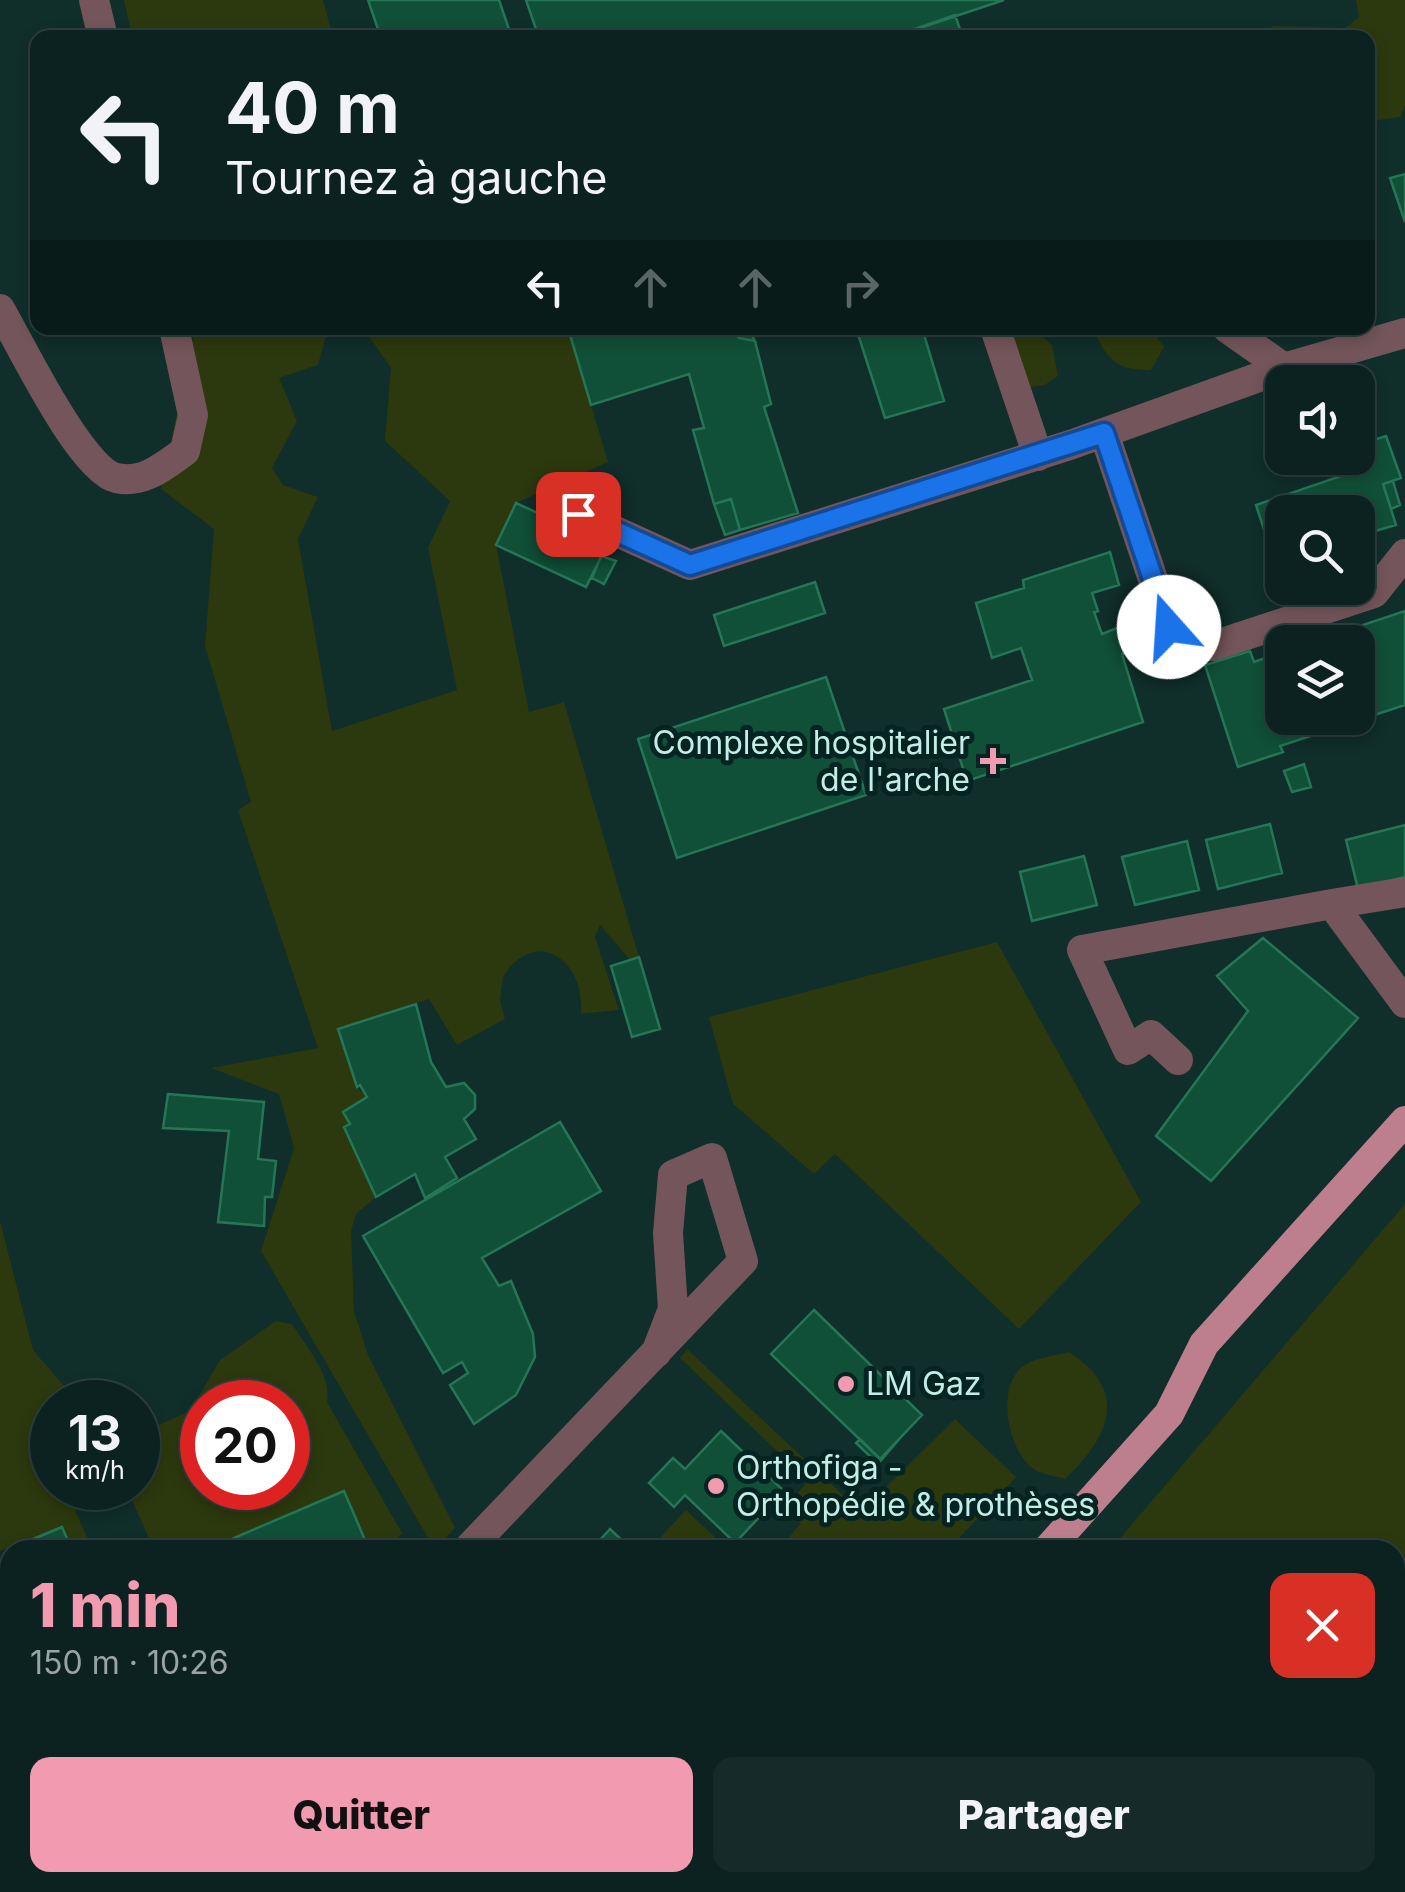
<!DOCTYPE html>
<html lang="fr">
<head>
<meta charset="utf-8">
<style>
  body { margin:0; font-family:Inter,sans-serif; background:#152a29; color:#f1f3f6; height:100vh; display:flex; flex-direction:column; font-size:38px; white-space:nowrap }
  * { box-sizing:border-box; margin:0 }
  p { font-size:32px; color:#9aa4a5 }
  .icon { flex:none; width:55px; height:55px; fill:none; stroke:currentColor; stroke-width:2; stroke-linecap:round; stroke-linejoin:round }
  .map { position:relative; flex:1; overflow:hidden }
  .panel { position:absolute; left:0px; top:1540px; width:1405px; height:352px; display:flex; flex-direction:column; background:#0c2220; border-radius:30px 30px 0 0; box-shadow:0 5px 15px #0003,0 0 0 2px #2c3f3e }
  .panel>* { flex:none }
  .guide { position:absolute; left:30px; top:30px; width:1345px; height:305px; border-radius:20px; box-shadow:0 5px 15px #0003,0 0 0 2px #2c3f3e; background:#0c2220; color:#f1f3f6; overflow:hidden }
  .controls { position:absolute; left:1265px; top:365px; display:grid; gap:20px }
  .controls a { display:grid; place-items:center; width:110px; height:110px; border-radius:20px; background:#0c2220; box-shadow:0 5px 15px #0003,0 0 0 2px #2c3f3e; font-size:50px }
  .speed { position:absolute; left:30px; top:1380px; display:flex; gap:20px; font-size:50px; font-weight:700; text-align:center }
  .speed>* { display:grid; place-content:center; width:130px; height:130px; border-radius:50%; background:#0c2220; box-shadow:0 5px 15px #0003,0 0 0 2px #2c3f3e; line-height:1 }
  .speed small { font-size:25px; font-weight:400 }
  .speed .limit { border:15px solid #d22; background:#fff; color:#111 }
  .pin { position:absolute; display:grid; place-items:center; width:85px; height:85px; color:#fff; margin:-42px; border-radius:20px; box-shadow:0 5px 15px #0006 }
  .me { position:absolute; width:110px; margin:-55px; rotate:341deg; stroke-linejoin:round; filter:drop-shadow(0 0 8px #0008) }
  .turn { display:flex; align-items:center; gap:35px; height:210px; padding:0 30px; font-size:45px }
  .turn .icon { width:130px; height:130px; stroke-width:2.5 }
  .turn b { display:block; font-size:70px; line-height:85px }
  .lanes { display:flex; align-items:center; height:95px; padding:0 30px; background:#0003; justify-content:center; gap:50px; direction:ltr }
  .lanes .off { opacity:.35 }
  .round { display:grid; place-items:center; flex:none; width:105px; height:105px; border-radius:20px; background:#152a29 }
  .summary { display:flex; align-items:center; justify-content:space-between; height:170px; padding:0 30px }
  h1 { font-size:60px; font-weight:800; line-height:75px; color:#f29ab0 }
  .primary-button { display:flex; gap:20px; margin-top:auto; padding:20px 30px }
  .primary-button a { flex:1; height:115px; border-radius:20px; background:#f29ab0; color:#111; font-size:40px; font-weight:800; line-height:115px; text-align:center }
  .primary-button a+a { background:#152a29; color:#f1f3f6 }
  .map>svg:first-child { display:block }
  .green { fill:#2c380d; fill-rule:evenodd }
  .building { fill:#104f38; stroke:#257657; stroke-width:2.5 }
  .lines { fill:none; stroke-linecap:round; stroke-linejoin:round }
  .minor { stroke:#73555b; stroke-width:30 }
  .major { stroke:#bd7f8e; stroke-width:30 }
  .route-casing { stroke:#114b97; stroke-width:25 }
  .route { stroke:#1a73e8; stroke-width:18 }
  .poi-dot { fill:#f29ab0; stroke:#052421; stroke-width:4 }
  .labels { text-anchor:middle; stroke-width:10; stroke-linejoin:round; paint-order:stroke }
  .poi-label { font-size:32px; fill:#c2eee7; stroke:#052421; text-anchor:start }
</style>
</head>
<body>
<div class="map">
<svg width="1405" height="1892" viewBox="0 0 1405 1892">
  <rect width="100%" height="100%" fill="#102e2a"/>
  <path class="green" d="M124 0H323L333 37H132Z
    M1356 0H1405V105L1400 117 1373 121 1368 105V38L1266 37 1272 26 1345 28 1359 17Z
    M195 328H328L318 365 279 378 297 421 272 468 283 485 318 497 298 539 332 731 457 690 428 548 450 501 385 441 391 368 363 328H568L608 462 516 503 496 545 529 712 564 702 639 957 630 960 600 925 595 937 619 1010 581 1014C585 956 533 927 503 977L500 1000 505 1019 457 1045 429 999 338 1029 356 1086 367 1097 344 1112 350 1124 344 1128 376 1197 356 1214 351 1231 354 1311 368 1355 455 1528 435 1550 261 1251 294 1148 279 1094 211 1068 318 1048 238 810 251 802 205 646 214 529 161 489Z
    M1032 328 1052 345 1058 376 1045 385 1030 387 1007 329Z
    M1093 328H1151L1164 347 1151 370C1115 370 1107 360 1093 328Z
    M997 942 1141 1202 1019 1329 835 1154 814 1174 733 1104 709 1017Z
    M1405 1204V1892H814L822 1882H1395V1550H1110Z
    M0 1221 33 1350 78 1402H52V1488H138V1434L190 1411 220 1360 276 1321 292 1324C306 1346 332 1375 327 1402L402 1533 388 1550H371L344 1491 235 1537 239 1550H154L132 1500 75 1510 93 1550H72L62 1527 0 1551ZM202 1402H288V1488H202Z
    M687 1349 861 1512 955 1419 1016 1477 948 1550H778L801 1523 785 1508 808 1481 680 1358Z
    M1069 1352C1130 1391 1110 1437 1065 1479 1057 1476 1043 1475 1035 1470 1009 1453 997 1395 1018 1371 1029 1358 1054 1356 1069 1352Z
    M686 1510 729 1550H663L655 1543Z"/>
  <path class="building" d="M368 0H499L512 38H381Z
    M526 0H1004L890 38H539Z
    M955 15 963 38H908L906 32Z
    M1405 174V222L1390 178Z
    M568 328H732L739 338 755 341 771 404 764 407 798 513 740 530 731 499 714 504 693 430 704 428 689 374 591 405Z
    M732 328H748L755 341 739 338Z
    M856 328H922L944 401 885 418Z
    M1386 436 1401 478 1383 484 1396 525 1358 536V512H1282V557L1274 560 1256 505 1350 473 1345 458H1358V445Z
    M1393 481 1400 505 1391 509 1383 484Z
    M731 499 740 530 725 535 714 504Z
    M516 503 607 545 586 587 496 545Z
    M1110 552 1119 585 1092 593 1098 611 1094 612 1102 634 1122 626 1130 651 1122 654 1143 722 967 781 944 709 1032 680 1021 648 992 658 976 603 1024 588 1023 580Z
    M601 556 616 561 604 584 592 578Z
    M815 582 825 613 724 646 714 615Z
    M1405 611V705L1280 746 1283 752 1238 767 1205 665 1250 651 1254 662 1282 652V718H1358V642H1312Z
    M826 677 866 795 677 858 638 739Z
    M1304 764 1311 787 1292 792 1284 771Z
    M1270 824 1282 873 1218 889 1206 840Z
    M1405 825V877L1358 889 1346 840Z
    M1187 841 1199 890 1135 905 1122 857Z
    M1084 856 1097 905 1032 921 1020 872Z
    M1263 938 1358 1018 1211 1181 1156 1136 1248 1011 1217 976Z
    M639 957 660 1029 632 1037 611 966Z
    M416 1004 431 1062 446 1087 464 1083 475 1095V1109L464 1119 476 1139 445 1157 457 1178 425 1198 415 1174 376 1197 344 1127 350 1124 343 1112 367 1097 360 1085 357 1087 338 1029Z
    M168 1094 264 1102 258 1159 276 1161 272 1197H265L264 1226 218 1222 229 1131 163 1128Z
    M560 1122 601 1191 482 1258 499 1286 511 1281 533 1334 535 1357 516 1395 474 1424 450 1385 468 1373 462 1362 443 1373 363 1236Z
    M814 1310 922 1415 880 1459 771 1354Z
    M721 1431 784 1491 735 1543 685 1495 674 1507 649 1483 673 1458 685 1469Z
    M901 1437 878 1464 856 1443 860 1439 880 1459Z
    M344 1491 365 1540 357 1550H239L234 1538Z
    M62 1527 72 1550H21L19 1545Z
    M610 1529 632 1550H591Z
    M10 1612V1662L3 1665 0 1616Z
    M180 1882H210L215 1887 220 1882H341L352 1892H172Z"/>
  <g class="lines">
    <path class="minor" d="M94 0 103 38
      M0 309C20 343 80 469 116 478 144 484 164 466 185 451L193 415 174 328
      M995 328 1038 456
      M1227 328 1284 368
      M1104 433 1169 627 1213 646 1374 593 1405 554
      M578 514 690 565 1070 445 1284 368 1405 333
      M1332 904 1405 892
      M1178 1060 1151 1035 1128 1050 1082 950 1332 904 1405 1003
      M467 1550 743 1261 712 1158 673 1175 668 1233 673 1309 656 1353
      M0 1805 10 1801
      M394 1882 405 1892
      M447 1892 456 1882"/>
    <path class="major" d="M1047 1550 1169 1414 1204 1344 1405 1121
      M688 1892 696 1882"/>
  </g>
  <g class="lines">
    <g class="route-casing">
      <path id="route" d="M578 514 690 565 1104 433 1169 627"/>
    </g>
    <use href="#route" class="route"/>
  </g>
  <g class="poi-dot">
    <path d="M988 746h10v10h10v10h-10v10h-10v-10h-10v-10h10z"/>
    <circle cx="846" cy="1384" r="10"/>
    <circle cx="716" cy="1486" r="10"/>
  </g>
  <g class="labels">
    <g class="poi-label">
      <text x="970" y="754" text-anchor="end">Complexe hospitalier<tspan x="970" dy="37">de l'arche</tspan></text>
      <text x="866" y="1395">LM Gaz</text>
      <text x="736" y="1479">Orthofiga -<tspan x="736" dy="37">Orthopédie &amp; prothèses</tspan></text>
    </g>
  </g>
</svg>
<div class="controls">
<a><svg class="icon" aria-label="sound" viewBox="0 0 24 24"><path d="M4 9h4l5-4v14l-5-4H4zM17 9q2 3 0 6"/></svg></a>
<a><svg class="icon" aria-label="search" viewBox="0 0 24 24"><circle cx="10" cy="10" r="6"/><path d="M15 15l6 6"/></svg></a>
<a><svg class="icon" aria-label="layers" viewBox="0 0 24 24"><path d="M12 4l9 5-9 5-9-5zM3 14l9 5 9-5"/></svg></a>
</div>
<div class="speed"><div>13<small>km/h</small></div><div class="limit">20</div></div>
<div class="pin" style="left:578px;top:514px;background:#d93025"><svg class="icon" aria-label="arrive" viewBox="0 0 24 24"><path d="M6 21V4h12l-3 4 3 4H6"/></svg></div>
<svg class="me" style="left:1169px;top:627px" viewBox="-20 -20 40 40"><circle r="19" fill="#fff"/><path d="M0-13L10 11 0 6-10 11z" fill="#1a73e8"/></svg>
<div class="guide">
<div class="turn"><svg class="icon" aria-label="left" viewBox="0 0 24 24"><path d="M17 20v-9H6M10 6l-5 5 5 5"/></svg><div><b>40 m</b>Tournez à gauche</div></div>
<div class="lanes"><svg class="icon" aria-label="left" viewBox="0 0 24 24"><path d="M17 20v-9H6M10 6l-5 5 5 5"/></svg><svg class="icon off" aria-label="ahead" viewBox="0 0 24 24"><path d="M12 20V5M6 11l6-6 6 6"/></svg><svg class="icon off" aria-label="ahead" viewBox="0 0 24 24"><path d="M12 20V5M6 11l6-6 6 6"/></svg><svg class="icon off" aria-label="right" viewBox="0 0 24 24"><path d="M7 20v-9h11M14 6l5 5-5 5"/></svg></div>
</div>
<section class="panel">
<div class="summary"><div><h1>1 min</h1><p>150 m · 10:26</p></div><a class="round" style="background:#d93025;color:#fff"><svg class="icon" aria-label="close" viewBox="0 0 24 24"><path d="M6 6l12 12M18 6L6 18"/></svg></a></div>
<div class="primary-button"><a>Quitter</a><a>Partager</a></div>
</section>
</div>
</body>
</html>
